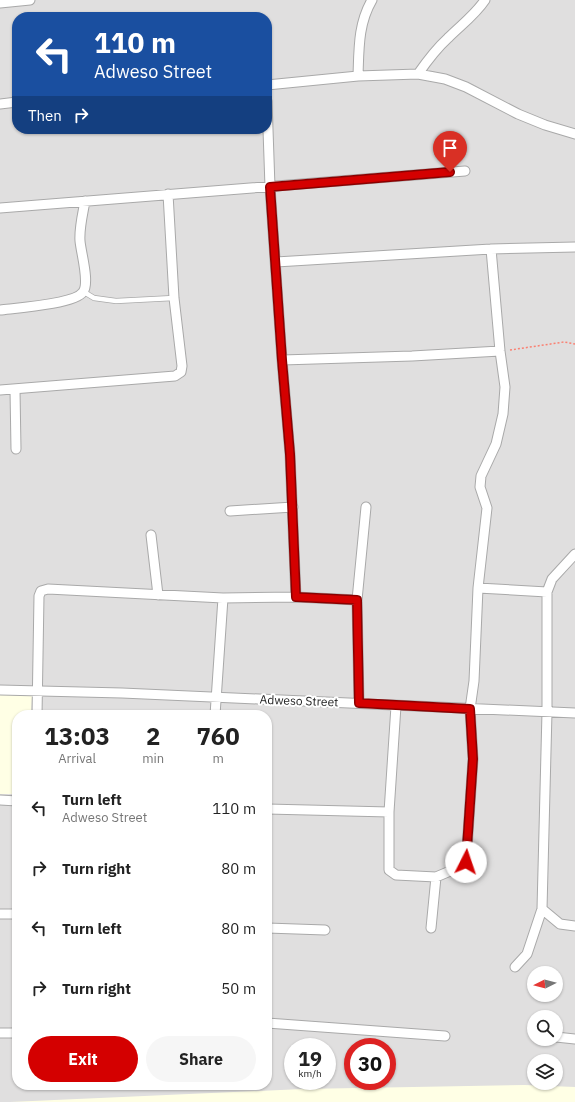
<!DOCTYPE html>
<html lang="en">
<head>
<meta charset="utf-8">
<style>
  body { margin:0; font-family:"IBM Plex Sans",sans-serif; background:#f6f6f6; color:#222; height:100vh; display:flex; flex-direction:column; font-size:15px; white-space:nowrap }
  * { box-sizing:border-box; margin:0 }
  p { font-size:13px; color:#767676 }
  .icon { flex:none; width:22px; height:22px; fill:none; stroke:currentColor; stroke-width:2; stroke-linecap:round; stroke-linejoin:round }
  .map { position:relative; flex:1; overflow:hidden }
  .panel { position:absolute; left:12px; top:710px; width:260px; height:380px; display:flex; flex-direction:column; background:#fff; border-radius:16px; box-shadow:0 1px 3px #0004 }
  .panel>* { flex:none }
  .banner { position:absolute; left:12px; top:12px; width:260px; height:122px; border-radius:16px; box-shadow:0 1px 3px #0004; background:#1a4fa0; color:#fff; overflow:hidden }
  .needle { width:26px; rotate:264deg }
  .controls { position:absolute; left:527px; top:966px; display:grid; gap:8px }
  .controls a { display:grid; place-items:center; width:36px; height:36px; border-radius:50%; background:#fff; box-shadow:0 1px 3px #0004; font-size:20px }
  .speed { position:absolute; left:284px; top:1038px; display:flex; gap:8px; font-size:20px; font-weight:700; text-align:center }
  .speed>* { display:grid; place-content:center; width:52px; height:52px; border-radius:50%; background:#fff; box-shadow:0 1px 3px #0004; line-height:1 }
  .speed small { font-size:10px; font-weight:400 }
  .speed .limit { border:6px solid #d22; background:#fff; color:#111 }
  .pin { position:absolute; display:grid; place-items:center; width:34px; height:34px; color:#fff; margin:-41px -17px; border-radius:50% 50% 50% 0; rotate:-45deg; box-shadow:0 0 4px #0007 }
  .pin .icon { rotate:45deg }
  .me { position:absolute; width:44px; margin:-22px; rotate:4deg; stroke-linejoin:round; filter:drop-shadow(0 0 3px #0008) }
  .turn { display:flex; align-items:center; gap:14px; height:84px; padding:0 16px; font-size:18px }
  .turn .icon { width:52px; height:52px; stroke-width:2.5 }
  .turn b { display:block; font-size:28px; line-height:34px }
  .then { display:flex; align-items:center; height:38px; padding:0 16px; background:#0003; gap:8px; font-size:15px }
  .eta { display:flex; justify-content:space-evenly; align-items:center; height:68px; text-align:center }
  .eta b { font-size:24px; font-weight:800; line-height:28px }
  .primary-button { display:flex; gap:8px; margin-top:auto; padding:8px 16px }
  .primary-button a { flex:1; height:46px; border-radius:24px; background:#d40000; color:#fff; font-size:16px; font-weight:800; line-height:46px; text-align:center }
  .primary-button a+a { background:#f6f6f6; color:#222 }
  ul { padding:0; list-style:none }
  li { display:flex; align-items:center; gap:12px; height:60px; padding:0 16px }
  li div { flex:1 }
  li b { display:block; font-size:15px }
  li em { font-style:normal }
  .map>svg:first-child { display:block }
  .residential { fill:#e0dfdf; fill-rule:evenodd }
  .education { fill:#ffffe5 }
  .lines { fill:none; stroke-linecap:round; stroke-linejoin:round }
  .lane-casing { stroke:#a9a9a9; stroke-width:6 }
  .street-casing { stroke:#a9a9a9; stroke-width:11 }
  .path { stroke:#fa8072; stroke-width:1.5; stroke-dasharray:2 2; stroke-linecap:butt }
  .lane { stroke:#fff; stroke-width:4.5 }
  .street { stroke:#fff; stroke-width:9 }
  .route-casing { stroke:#8a0000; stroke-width:10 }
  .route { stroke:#d40000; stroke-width:7 }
  .labels { text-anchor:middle; stroke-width:4; stroke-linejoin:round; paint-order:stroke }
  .street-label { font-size:12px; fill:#222; stroke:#fff }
</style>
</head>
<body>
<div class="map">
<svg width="575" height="1102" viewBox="0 0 575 1102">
  <rect width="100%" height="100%" fill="#f2efe9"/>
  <path class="residential" d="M0 0H575V1102H0ZM17 17H267V129H17ZM17 715H267V1085H17ZM534 973H556V995H534ZM534 1017H556V1039H534ZM293 1047H327V1081H293ZM353 1047H387V1081H353ZM534 1061H556V1083H534Z"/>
  <path class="education" d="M0 695H32L31 715H17V794H0Z
    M524 1085 575 1087V1102H10L302 1089Z"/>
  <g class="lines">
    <g class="lane-casing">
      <path id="lane" d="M84 292 94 298 116 301 174 298"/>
    </g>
    <g class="street-casing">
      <path id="street" d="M0 3 30 0
        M418 74C427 61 437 48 448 38 461 25 475 15 485 0
        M358 76C359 49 358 24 372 0
        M267 85 358 76 418 74 445 79 466 87 518 114 545 125 575 134
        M267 101 270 187 282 360 290 454 296 597
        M0 104 17 102
        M0 208 465 171
        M276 262 491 249 575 247
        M0 310C16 308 75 304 83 292 90 283 81 253 80 241 79 228 83 213 85 201
        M282 360 412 356 500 351
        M0 390 175 376 181 372 182 366 174 298 168 194
        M15 390 16 449
        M230 511 293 507
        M151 535 158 595
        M478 588 547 592 552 579 575 554
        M547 592V712L542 909 560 924 575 926
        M357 600 366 507
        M0 690 122 693 575 713
        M396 706 389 812V870L396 875 436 877 462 866 466 863 473 759 470 709 474 681 478 588 487 508 480 487 481 476 496 444 503 414 505 387 500 351 491 249
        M37 715 39 596 41 591 48 589 223 598 296 597 357 600 359 703
        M215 715 223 598
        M0 800 17 801
        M267 809 389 812
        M0 914H17
        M267 928 325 930
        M431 928 436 877
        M515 967 527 954 542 909
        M267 1023 445 1036
        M0 1033H17
        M556 1037 575 1039"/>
    </g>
    <path class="path" d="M510 350 564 342 575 344"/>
    <use href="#lane" class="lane"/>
    <use href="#street" class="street"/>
  </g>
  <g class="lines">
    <g class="route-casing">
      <path id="route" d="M450 172 270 187 282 360 290 454 296 597 357 600 359 703 470 709 473 759 466 862"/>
    </g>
    <use href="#route" class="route"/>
  </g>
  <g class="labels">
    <g class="street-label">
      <text transform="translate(299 701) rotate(2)" y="4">Adweso Street</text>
    </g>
  </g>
</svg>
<div class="controls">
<a><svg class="needle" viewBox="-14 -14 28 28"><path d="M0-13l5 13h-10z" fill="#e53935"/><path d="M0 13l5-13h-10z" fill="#767676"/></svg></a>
<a><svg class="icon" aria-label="search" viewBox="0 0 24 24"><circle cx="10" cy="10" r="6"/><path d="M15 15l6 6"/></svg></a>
<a><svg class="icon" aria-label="layers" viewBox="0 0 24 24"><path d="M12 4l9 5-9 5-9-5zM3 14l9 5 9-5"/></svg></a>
</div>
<div class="speed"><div>19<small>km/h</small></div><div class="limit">30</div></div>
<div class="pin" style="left:450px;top:172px;background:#d93025"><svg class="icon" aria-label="arrive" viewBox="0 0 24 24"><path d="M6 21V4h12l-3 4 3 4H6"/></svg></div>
<svg class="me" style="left:466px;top:862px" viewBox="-20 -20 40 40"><circle r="19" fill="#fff"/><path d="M0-13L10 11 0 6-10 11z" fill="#d40000"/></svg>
<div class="banner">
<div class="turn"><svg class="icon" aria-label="left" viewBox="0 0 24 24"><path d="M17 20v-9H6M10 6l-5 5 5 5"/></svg><div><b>110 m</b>Adweso Street</div></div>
<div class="then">Then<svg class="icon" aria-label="right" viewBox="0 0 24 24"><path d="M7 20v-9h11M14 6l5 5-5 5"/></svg></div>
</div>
<section class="panel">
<div class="eta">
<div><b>13:03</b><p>Arrival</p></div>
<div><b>2</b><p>min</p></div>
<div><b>760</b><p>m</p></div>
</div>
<ul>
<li><svg class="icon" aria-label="left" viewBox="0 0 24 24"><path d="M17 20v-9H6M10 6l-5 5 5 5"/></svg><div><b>Turn left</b><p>Adweso Street</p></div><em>110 m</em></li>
<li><svg class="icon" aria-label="right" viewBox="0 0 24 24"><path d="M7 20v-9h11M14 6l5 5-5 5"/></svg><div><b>Turn right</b></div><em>80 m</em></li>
<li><svg class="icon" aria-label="left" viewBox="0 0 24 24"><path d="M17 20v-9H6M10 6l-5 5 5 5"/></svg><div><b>Turn left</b></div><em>80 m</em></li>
<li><svg class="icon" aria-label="right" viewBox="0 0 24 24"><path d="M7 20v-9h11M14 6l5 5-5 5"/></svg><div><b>Turn right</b></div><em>50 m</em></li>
</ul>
<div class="primary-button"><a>Exit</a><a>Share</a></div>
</section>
</div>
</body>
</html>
